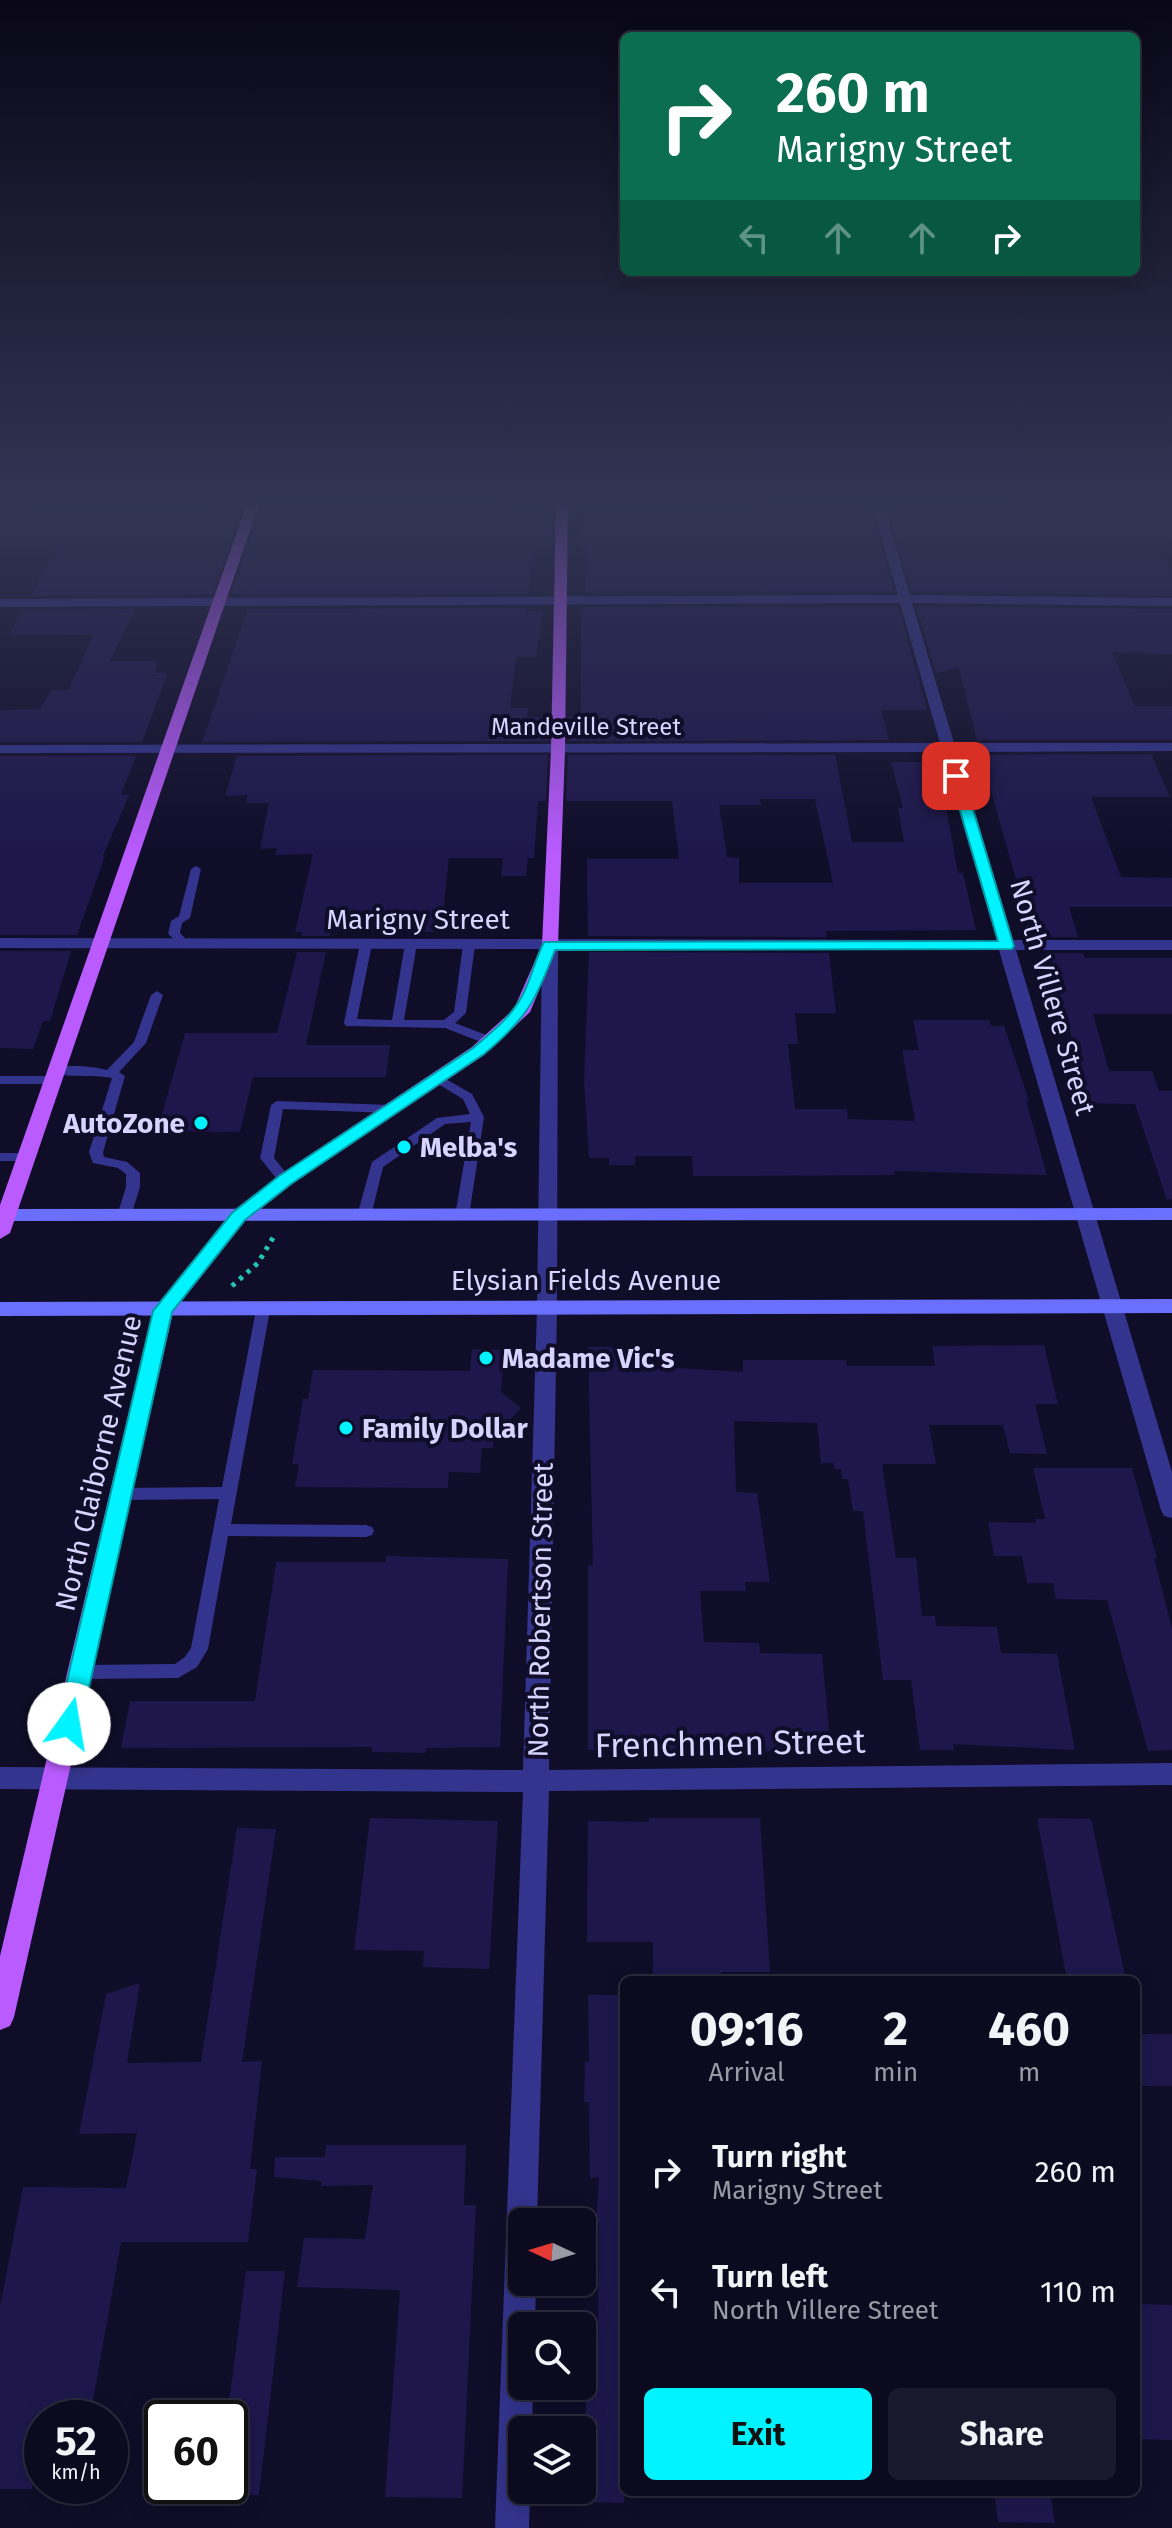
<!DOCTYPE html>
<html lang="en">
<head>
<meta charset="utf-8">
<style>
  body { margin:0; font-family:"Fira Sans",sans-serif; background:#1a182c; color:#f1f3f6; height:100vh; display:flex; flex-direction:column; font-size:30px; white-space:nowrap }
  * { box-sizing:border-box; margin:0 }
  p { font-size:26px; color:#9a9aa4 }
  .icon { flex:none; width:44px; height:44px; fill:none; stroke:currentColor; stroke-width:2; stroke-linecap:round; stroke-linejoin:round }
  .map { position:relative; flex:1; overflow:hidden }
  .drawer { position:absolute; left:620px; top:1976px; width:520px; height:520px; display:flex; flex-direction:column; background:#0c0a1f; border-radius:12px; box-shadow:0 4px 20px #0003,0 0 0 2px #2c2b3d }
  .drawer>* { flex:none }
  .hud { position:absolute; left:620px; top:32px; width:520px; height:244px; border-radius:12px; box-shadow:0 4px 20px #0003,0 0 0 2px #2c2b3d; background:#0b6e4f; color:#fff; overflow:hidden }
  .needle { width:52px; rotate:274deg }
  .fabs { position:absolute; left:508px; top:2208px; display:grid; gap:16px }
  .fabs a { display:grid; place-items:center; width:88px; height:88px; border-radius:12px; background:#0c0a1f; box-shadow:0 4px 20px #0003,0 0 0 2px #2c2b3d; font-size:40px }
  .speed { position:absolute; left:24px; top:2400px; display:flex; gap:16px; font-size:40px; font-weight:700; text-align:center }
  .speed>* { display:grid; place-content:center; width:104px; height:104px; border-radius:50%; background:#0c0a1f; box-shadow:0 4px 20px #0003,0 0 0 2px #2c2b3d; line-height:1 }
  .speed small { font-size:20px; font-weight:400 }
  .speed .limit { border:4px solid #111; border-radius:12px; background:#fff; color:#111 }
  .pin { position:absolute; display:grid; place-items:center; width:68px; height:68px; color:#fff; margin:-34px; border-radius:16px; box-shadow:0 4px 12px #0006 }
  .me { position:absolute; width:88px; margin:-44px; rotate:13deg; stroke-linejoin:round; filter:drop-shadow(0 0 6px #0008) }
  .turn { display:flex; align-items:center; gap:28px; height:168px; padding:0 24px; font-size:36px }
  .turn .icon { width:104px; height:104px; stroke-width:2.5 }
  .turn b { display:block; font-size:56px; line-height:68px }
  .lanes { display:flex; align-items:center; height:76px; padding:0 24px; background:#0003; justify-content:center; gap:40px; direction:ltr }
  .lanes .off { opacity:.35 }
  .eta { display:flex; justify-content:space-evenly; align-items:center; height:136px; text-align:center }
  .eta b { font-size:48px; font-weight:700; line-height:56px }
  .cta { display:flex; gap:16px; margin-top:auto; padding:16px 24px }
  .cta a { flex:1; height:92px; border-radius:12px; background:#00f3ff; color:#111; font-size:32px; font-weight:700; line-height:92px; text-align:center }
  .cta a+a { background:#1a182c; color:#f1f3f6 }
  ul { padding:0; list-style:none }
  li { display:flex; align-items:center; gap:24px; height:120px; padding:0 24px }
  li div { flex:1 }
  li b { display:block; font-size:30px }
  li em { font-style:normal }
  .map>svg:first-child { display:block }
  .building { fill:#1f174c; fill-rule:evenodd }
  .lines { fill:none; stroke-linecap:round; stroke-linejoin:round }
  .path { stroke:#21c6b4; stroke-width:5; stroke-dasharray:4 6; stroke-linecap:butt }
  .service { fill:#33348d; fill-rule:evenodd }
  .minor { fill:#33348d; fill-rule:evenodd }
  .secondary { fill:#6b6fff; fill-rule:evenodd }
  .primary { fill:#b95bff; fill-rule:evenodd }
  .route { fill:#00f3ff; stroke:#009ea6; stroke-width:2 }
  .poi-dot { fill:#00f3ff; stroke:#100d29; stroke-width:3 }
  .labels { text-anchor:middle; stroke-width:8; stroke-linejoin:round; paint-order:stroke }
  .far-street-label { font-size:24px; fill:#d7d4ff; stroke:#100d29 }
  .street-label { font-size:28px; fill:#d7d4ff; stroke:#100d29 }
  .poi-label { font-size:28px; font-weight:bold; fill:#d7d4ff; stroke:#100d29; text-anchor:start }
  .near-street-label { font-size:34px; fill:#d7d4ff; stroke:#100d29 }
</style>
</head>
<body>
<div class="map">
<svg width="1172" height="2528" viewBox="0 0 1172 2528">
  <rect width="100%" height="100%" fill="#100d29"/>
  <path class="building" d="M584 504 869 505 894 592 585 593 587 557 586 548H580V508H584Z
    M0 505 107 504 243 505 212 594 31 596 57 547 0 548Z
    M262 505H479L478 507 553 508 552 547 533 548 528 594H231Z
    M886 505H1172V552H1164L1172 571V595L912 592Z
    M898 606 927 710H881L889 740 568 741V717H581V611L584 607Z
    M916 606 1172 609V654L1112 652 1135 706H1172V740H977L959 668 936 673Z
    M526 608V611H543L536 657H516L510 708H528L527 717H549L548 741 202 742 248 609Z
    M135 609 110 661H158L154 673H166L167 675 142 742H0V710L40 709 51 690H68L94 635 10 634 23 610Z
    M1151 754 1170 797H1091L1121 877 1172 878V907H1069L1078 937H1042L1027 884H1018L1013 869 981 755Z
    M548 755 546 801H538L534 858H528L526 876H501L503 858H449L441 932 331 931 330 936H301L302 932H295L313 854 275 855 277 848 260 849 269 803H246L248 795 225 796 237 756Z
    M568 755H835L852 842H904L898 808H903L891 762H938L958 873H963L976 930 826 931 827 937 588 936 587 859H679L672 801H566ZM760 799H815L833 883H739V858L727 857 719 805H761Z
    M0 756H136L121 795H129L103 856H105L77 935H0Z
    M0 951H71L50 1021H43L33 1049 0 1048Z
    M297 952H326L306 1045H390L386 1077H253L240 1132 157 1131 185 1033H277Z
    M589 952 829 953 836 1013H795L798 1044H788L795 1109H847L848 1119 915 1121 902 1050H919L913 1020H989L991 1026H1004L1029 1101H1026L1047 1175 894 1171V1175L693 1176 692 1156H635V1165H609V1158H589L584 1080Z
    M1047 953H1083L1085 958H1172V1014H1093L1109 1071H1152L1159 1091H1172V1199L1167 1200 1135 1104 1085 1103 1071 1051H1076Z
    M1044 1345 1058 1404H1035L1047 1454 1010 1453 1003 1425H929L936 1464H882L896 1558H916L922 1616H935L936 1626 997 1627 1001 1653 1057 1654 1075 1750 953 1744 954 1750H920L911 1680H883L863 1511H853L848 1479H842L841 1469H834V1463H821L817 1423 734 1421 736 1492 757 1493 770 1582H745L746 1591H700L704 1642 759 1643 760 1653 822 1654 831 1752 588 1750V1566L593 1565 588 1347H639L640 1366 743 1372V1360H846L847 1366H935L932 1346Z
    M472 1349 504 1350 501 1392 521 1408 508 1422H495L493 1448H482L480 1473 449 1472 448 1488 295 1487 299 1464H292L303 1399H308L313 1370 470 1371Z
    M1033 1468H1132L1157 1558H1154L1172 1628V1750L1148 1751 1107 1600 1056 1599 1053 1583H1027L1022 1556H994L988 1522 1036 1523 1035 1519H1045Z
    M386 1556 508 1559 500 1747 426 1748 425 1753 372 1752V1747L121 1748 130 1701H255L276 1562H386Z
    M370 1818 498 1821 489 1969 423 1967 424 1951 354 1950Z
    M649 1818H760L770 1972H721V1980H653V1942H587L588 1821 649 1822Z
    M1037 1818 1091 1819 1126 1980H1067Z
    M237 1828 276 1829 242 2062 262 2061 250 2169H257L248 2242H121L90 2418H42V2435L32 2489H0V2307L23 2187 126 2188 137 2133 79 2134 106 1994 140 1983 127 2063 201 2062Z
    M588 1995H624V2503L583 2502 588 2343H598L599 2223H596L599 2177 590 2178 589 2102H584L585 2061 589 2062Z
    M1136 2034H1172V2086H1136Z
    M326 2145H466L464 2205H476L462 2498 385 2497 400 2290 297 2287 304 2238 365 2239 373 2185 321 2186 322 2181 274 2177 275 2157H325Z
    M246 2271H285L259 2495 230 2494V2418H227Z
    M1136 2304 1172 2305V2440L1136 2439Z
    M994 2492H1050L1055 2523 998 2522Z"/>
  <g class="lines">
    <path class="path" d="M232 1286 258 1263 274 1236"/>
    <path class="service" d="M196 866 201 869 190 918 182 923 180 933 185 938 183 940H175L168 934 171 921 179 916 191 869Z
      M366 941 372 944 357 1019 392 1020 405 944 411 941 417 944 404 1020H444L454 1012 463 945 469 942 475 945 466 1013 455 1023 494 1038 496 1041 494 1044H486L445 1028 346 1026 344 1023 360 944Z
      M157 991 163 995 146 1043 119 1072 125 1076 103 1152 104 1157 127 1162 140 1173V1187L131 1216 124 1220 117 1216 126 1187V1174L118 1168 93 1163 89 1152 112 1078C94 1074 62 1079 49 1071 61 1063 92 1066 107 1070L134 1042 151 995Z
      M437 1074 472 1094 484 1117 469 1216 462 1220 455 1216 471 1122 445 1124 383 1167 371 1216 369 1219H359L357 1216 372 1162 437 1118 470 1114 463 1099 433 1081 431 1078Z
      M0 1076H53L59 1080 53 1084H0Z
      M277 1101 391 1105 397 1109 391 1113 283 1109 274 1158 292 1180 285 1184 280 1183 260 1158 271 1105Z
      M0 1153H26L33 1157 26 1161H0Z
      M263 1305 270 1310 231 1524 366 1525 372 1527 374 1531 372 1535 366 1537 228 1536 208 1649 197 1667 178 1678 81 1679 75 1677 72 1672 75 1667 81 1665 175 1664 185 1657 191 1648 219 1499 121 1500 115 1498 113 1494 115 1490 121 1488 222 1487 256 1310Z"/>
    <path class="minor" d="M871 501H882L910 595 1172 598V606L912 603 954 743H1172V751L957 752 1013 940H1172V950H1016L1172 1472V1518L1164 1516 1161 1510 999 950 558 949 557 1308 549 1770 1172 1763V1785L549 1791 537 2222H522V2282H536L535 2326H522V2386H533L532 2430H522V2490H530L529 2528H495L523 1792 0 1789V1767L523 1770 537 1308 542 949 0 948V938L997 940 942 752 0 753V745L940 743 900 603 0 607V599L898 595Z"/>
    <path class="secondary" d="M1172 1208V1220L0 1221V1209Z
      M1172 1299V1313L0 1316V1302Z"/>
    <path class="primary" d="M248 501H260L10 1233 0 1239V1205Z
      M556 501H568L565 750 558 945 530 1012 484 1055 292 1184 245 1221 173 1312 14 2017 10 2026 0 2030V1956L153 1311 231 1213 278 1176 472 1047 514 1009 542 945 551 750Z"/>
  </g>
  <linearGradient id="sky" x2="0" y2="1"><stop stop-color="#090717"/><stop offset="0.59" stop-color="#313554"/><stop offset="1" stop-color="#313554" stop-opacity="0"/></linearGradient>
  <rect width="1172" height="854" fill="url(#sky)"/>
  <path class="route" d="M956 772 963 776 1014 946 1012 949 555 950C536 1001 526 1019 484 1054L291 1184 245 1220 172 1312 81 1724 77 1731 69 1733 61 1731 57 1724 153 1311 232 1213 279 1176 473 1048C493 1031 514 1015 525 990 532 975 536 957 544 942L998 941 950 776Z"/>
  <g class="poi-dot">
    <circle cx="201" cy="1123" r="8"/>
    <circle cx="404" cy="1147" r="8"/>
    <circle cx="486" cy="1358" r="8"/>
    <circle cx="346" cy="1428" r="8"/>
  </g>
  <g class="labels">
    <g class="far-street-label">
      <text x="586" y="735">Mandeville Street</text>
    </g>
    <g class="street-label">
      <text x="418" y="929">Marigny Street</text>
      <text transform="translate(1053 997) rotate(74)" y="10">North Villere Street</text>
      <text x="586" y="1290">Elysian Fields Avenue</text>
      <text transform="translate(98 1463) rotate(-77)" y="10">North Claiborne Avenue</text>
      <text transform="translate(540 1610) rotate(-89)" y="10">North Robertson Street</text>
    </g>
    <g class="poi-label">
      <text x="185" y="1133" text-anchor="end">AutoZone</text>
      <text x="420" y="1157">Melba's</text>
      <text x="502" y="1368">Madame Vic's</text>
      <text x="362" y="1438">Family Dollar</text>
    </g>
    <g class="near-street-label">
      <text transform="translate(730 1743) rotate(-1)" y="12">Frenchmen Street</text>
    </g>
  </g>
</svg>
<div class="fabs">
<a><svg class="needle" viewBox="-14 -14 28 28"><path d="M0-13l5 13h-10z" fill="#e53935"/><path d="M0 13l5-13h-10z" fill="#9a9aa4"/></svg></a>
<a><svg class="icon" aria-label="search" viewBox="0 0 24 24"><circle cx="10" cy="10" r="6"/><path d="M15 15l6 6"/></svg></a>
<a><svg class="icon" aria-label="layers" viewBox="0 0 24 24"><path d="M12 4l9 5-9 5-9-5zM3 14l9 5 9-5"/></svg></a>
</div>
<div class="speed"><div>52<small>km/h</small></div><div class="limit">60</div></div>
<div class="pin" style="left:956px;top:776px;background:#d93025"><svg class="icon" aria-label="arrive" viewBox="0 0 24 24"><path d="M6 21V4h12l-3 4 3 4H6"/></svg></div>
<svg class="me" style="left:69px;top:1724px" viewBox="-20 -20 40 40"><circle r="19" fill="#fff"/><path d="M0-13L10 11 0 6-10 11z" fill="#00f3ff"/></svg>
<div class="hud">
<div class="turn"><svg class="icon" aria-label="right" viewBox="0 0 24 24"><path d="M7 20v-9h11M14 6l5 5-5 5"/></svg><div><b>260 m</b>Marigny Street</div></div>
<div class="lanes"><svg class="icon off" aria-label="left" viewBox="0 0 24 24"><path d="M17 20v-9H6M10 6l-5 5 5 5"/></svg><svg class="icon off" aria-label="ahead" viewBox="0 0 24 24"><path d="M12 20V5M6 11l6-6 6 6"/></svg><svg class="icon off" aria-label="ahead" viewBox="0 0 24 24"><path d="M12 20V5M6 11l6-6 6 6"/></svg><svg class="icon" aria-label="right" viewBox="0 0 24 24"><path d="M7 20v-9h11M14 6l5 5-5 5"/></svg></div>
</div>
<section class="drawer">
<div class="eta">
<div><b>09:16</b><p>Arrival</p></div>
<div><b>2</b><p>min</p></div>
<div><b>460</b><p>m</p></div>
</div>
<ul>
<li><svg class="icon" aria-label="right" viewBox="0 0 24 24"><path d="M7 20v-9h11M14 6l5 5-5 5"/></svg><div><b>Turn right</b><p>Marigny Street</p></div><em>260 m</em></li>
<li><svg class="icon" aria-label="left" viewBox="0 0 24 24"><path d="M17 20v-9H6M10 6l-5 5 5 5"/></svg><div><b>Turn left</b><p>North Villere Street</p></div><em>110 m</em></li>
</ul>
<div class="cta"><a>Exit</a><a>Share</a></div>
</section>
</div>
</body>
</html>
